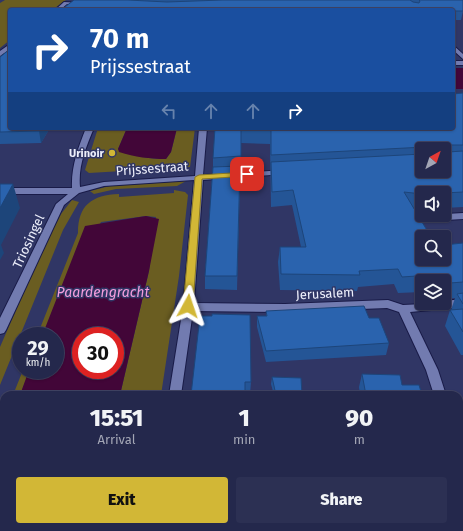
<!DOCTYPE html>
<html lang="en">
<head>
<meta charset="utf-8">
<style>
  body { margin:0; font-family:"Fira Sans",sans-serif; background:#2c3053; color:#f1f3f6; height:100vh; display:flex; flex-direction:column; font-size:15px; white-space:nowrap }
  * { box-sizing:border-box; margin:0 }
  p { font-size:13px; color:#a3a6b5 }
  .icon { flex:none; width:22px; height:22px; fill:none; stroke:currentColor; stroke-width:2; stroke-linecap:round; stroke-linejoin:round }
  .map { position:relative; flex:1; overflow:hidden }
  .sheet { position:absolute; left:0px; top:391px; width:463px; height:140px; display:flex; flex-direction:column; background:#24284c; border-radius:12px 12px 0 0; box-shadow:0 1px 3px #0004,0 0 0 1px #414464 }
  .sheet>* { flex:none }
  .guide { position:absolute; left:8px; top:8px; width:447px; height:122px; border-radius:4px; box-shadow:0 1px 3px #0004,0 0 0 1px #414464; background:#1a4fa0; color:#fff; overflow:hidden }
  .needle { width:26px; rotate:40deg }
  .fabs { position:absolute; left:415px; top:142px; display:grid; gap:8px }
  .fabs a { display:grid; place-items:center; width:36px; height:36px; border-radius:4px; background:#24284c; box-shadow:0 1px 3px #0004,0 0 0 1px #414464; font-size:20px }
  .speed { position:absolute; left:12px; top:327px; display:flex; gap:8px; font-size:20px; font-weight:700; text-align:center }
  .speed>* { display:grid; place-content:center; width:52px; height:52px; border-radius:50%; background:#24284c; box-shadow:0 1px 3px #0004,0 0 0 1px #414464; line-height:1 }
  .speed small { font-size:10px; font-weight:400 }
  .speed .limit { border:6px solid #d22; background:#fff; color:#111 }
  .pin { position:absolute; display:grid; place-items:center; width:34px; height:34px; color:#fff; margin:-17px; border-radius:8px; box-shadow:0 2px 6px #0006 }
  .me { position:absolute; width:44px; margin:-22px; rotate:5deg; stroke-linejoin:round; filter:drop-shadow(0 0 3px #0008) }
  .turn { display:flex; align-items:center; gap:14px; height:84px; padding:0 16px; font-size:18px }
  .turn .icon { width:52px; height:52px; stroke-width:2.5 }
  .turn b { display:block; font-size:28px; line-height:34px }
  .lanes { display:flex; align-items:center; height:38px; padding:0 16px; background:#0003; justify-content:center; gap:20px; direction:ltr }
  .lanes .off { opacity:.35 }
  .eta { display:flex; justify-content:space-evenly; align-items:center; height:68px; text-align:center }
  .eta b { font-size:24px; font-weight:800; line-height:28px }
  .action { display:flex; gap:8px; margin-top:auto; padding:8px 16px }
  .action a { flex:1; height:46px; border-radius:4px; background:#d2b736; color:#111; font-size:16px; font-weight:800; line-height:46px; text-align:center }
  .action a+a { background:#2c3053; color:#f1f3f6 }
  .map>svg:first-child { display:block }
  .green { fill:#6a5d21 }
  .water { fill:#420638; fill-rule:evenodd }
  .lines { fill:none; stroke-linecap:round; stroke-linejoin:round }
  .minor-casing { stroke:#191b48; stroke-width:2 }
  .minor { fill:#727bb0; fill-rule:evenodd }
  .wall { fill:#245596; fill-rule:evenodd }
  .shaded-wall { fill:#1d457a }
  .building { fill:#2a63ae; stroke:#1d457a }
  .route { fill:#d2b736; stroke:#887723 }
  .poi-dot { fill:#d2b736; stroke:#303665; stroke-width:1.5 }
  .labels { text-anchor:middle; stroke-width:3; stroke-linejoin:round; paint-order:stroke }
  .far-poi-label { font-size:11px; font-weight:bold; fill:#edeffb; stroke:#303665; text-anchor:end }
  .street-label { font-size:13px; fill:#edeffb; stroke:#303665 }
  .water-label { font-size:14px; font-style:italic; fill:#f49ddd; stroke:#303665 }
</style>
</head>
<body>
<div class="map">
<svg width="463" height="531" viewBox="0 0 463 531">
  <rect width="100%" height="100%" fill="#303665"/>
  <path class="green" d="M5 0H66L52 10H10V40L0 48V3Z
    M98 128H127L118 149C137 156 146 159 166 159L171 152 177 128H195L190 167 89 173 85 170Z
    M186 181 177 186 116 189 94 194 90 191 110 186Z
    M174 190 185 192 188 195 179 276 161 395H120L149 271 156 217 146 216 101 222 42 336H37L78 233C78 205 92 195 119 194V197L174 193Z
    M72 200 79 202 63 230 0 385V347L40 255 61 214Z
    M23 370H30L20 395H13Z
    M90 527H138V531H89Z"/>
  <path class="water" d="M453 68H463V89H453Z
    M127 128H177L171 152 166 159C150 159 135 157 119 152L118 149Z
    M146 216 159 219 149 271 120 395H20L29 370H55V336H42L85 226ZM81 336H115V370H81Z
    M4 437V527H90L89 531H0V448Z"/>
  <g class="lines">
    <g class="minor-casing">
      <path id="minor" d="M64 2 82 3 84 4 82 5 67 4 60 10H55Z
        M10 44V49L0 56V51Z
        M453 45 463 54V59L453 50Z
        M453 61H463V65H453Z
        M86 128H94C86 147 78 166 80 187L104 182 195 176 199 128H207L203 175 285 170 289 172 285 174 203 180 194 303 285 304 388 300 403 305 444 303V301L463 299V307L410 312 438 370 446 395H434L426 370 399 312 387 308 285 312 193 311 181 395H169L183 307 194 180 104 186 79 193 64 205 6 330 4 333 0 334V318L56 204 68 194H0V188H72C71 167 78 148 86 128Z
        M463 213V219L429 221 424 218 429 215Z
        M459 447 463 448V508L459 507Z
        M148 527H164V531H148Z"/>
    </g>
    <use href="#minor" class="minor"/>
  </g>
  <path class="wall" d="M74 0H463V11L461 20H453V10Z
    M0 57 10 128H50L41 143 0 144Z
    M463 93V207L444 208V193H422V209L414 208 422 259 463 243V355H461L445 326 450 310H451L455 298 445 299 444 297V281H422V292L398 293 394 284 358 287 357 291 280 290 278 262 280 247H301L292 205 271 207 270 144 241 143 237 290 205 289V276L213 167V158L215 128ZM422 149H444L422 171Z
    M266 311 369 318 389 343 386 355 266 362 257 327V316H266Z
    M200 316 251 382 250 394 245 395Z
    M362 374 402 385 422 395H360L359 387Z
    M272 377 302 395H274L271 384Z
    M281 527H447L448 531H176H245L281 529Z"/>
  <path class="shaded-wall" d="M41 128H50L41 143 39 131Z
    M13 184 20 208 1 245 4 253 0 260V208Z"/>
  <path class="building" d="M74 0H128L167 2 222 0H410L413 2 419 3 420 1 419 0H463V11H453V10H61Z
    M10 49V128H41L39 131 0 132V57Z
    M463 93V145H448L446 147 448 152 463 151V192L444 193H422V194L404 192 431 237H422V259H444V245L463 243V282L450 283 445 274 402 277 398 269 359 271 360 275 281 274 280 247H306L293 190 272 192 271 162 422 154V171H444V149H427L425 147 271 155V130H241V156L213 158 215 128H453V94Z
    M240 166 237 276H205L213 167Z
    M0 184H13L0 208Z
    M463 293V304L457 294Z
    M364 306 369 318H379L389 343 266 351 257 316H267L266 311Z
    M463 309V332L450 310Z
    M212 314 250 315 251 382H245V395H191L200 316H212Z
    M362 374 400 375 402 385H419L422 395H366Z
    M272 377 301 378 302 395H276Z
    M177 527H245V531L285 529 284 527H331L332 531H176Z
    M363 527H447L448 531H394L393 529Z"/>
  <path class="route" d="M247 172 250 174 249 176 202 179 193 306 191 309H184L183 306 195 177 199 175Z"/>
  <circle class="poi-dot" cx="112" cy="153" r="4"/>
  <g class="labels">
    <g class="far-poi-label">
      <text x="104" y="157">Urinoir</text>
    </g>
    <g class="street-label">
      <text transform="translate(152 168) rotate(-4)" y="5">Prijssestraat</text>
      <text transform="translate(28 241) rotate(-65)" y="5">Triosingel</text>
      <text transform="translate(325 293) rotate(-3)" y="5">Jerusalem</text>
    </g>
    <g class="water-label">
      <text x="103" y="297">Paardengracht</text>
    </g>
  </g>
</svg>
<div class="fabs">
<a><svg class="needle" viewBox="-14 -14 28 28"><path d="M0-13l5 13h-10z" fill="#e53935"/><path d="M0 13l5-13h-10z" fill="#a3a6b5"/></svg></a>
<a><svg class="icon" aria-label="sound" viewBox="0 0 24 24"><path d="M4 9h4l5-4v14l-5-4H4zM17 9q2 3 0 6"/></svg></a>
<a><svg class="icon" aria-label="search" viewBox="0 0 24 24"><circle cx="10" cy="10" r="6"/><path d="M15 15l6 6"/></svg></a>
<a><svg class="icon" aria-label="layers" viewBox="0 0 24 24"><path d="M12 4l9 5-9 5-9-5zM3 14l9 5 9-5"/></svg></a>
</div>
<div class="speed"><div>29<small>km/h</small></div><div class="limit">30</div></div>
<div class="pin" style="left:247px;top:174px;background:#d93025"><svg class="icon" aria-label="arrive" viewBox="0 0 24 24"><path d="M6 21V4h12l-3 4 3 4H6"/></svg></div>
<svg class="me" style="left:188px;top:306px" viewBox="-20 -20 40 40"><path d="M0-17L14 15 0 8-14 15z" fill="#d2b736" stroke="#fff" stroke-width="4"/></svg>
<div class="guide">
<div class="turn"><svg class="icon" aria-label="right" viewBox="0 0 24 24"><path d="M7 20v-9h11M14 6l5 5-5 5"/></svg><div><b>70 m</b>Prijssestraat</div></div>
<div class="lanes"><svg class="icon off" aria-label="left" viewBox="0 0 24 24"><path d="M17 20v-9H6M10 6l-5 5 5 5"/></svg><svg class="icon off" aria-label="ahead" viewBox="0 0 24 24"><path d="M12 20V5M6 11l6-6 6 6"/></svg><svg class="icon off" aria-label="ahead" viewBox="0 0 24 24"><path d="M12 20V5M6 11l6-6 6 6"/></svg><svg class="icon" aria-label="right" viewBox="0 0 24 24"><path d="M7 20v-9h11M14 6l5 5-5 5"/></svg></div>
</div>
<section class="sheet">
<div class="eta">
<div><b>15:51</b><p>Arrival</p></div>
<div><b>1</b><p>min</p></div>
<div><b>90</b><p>m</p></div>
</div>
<div class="action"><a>Exit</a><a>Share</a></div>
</section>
</div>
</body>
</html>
